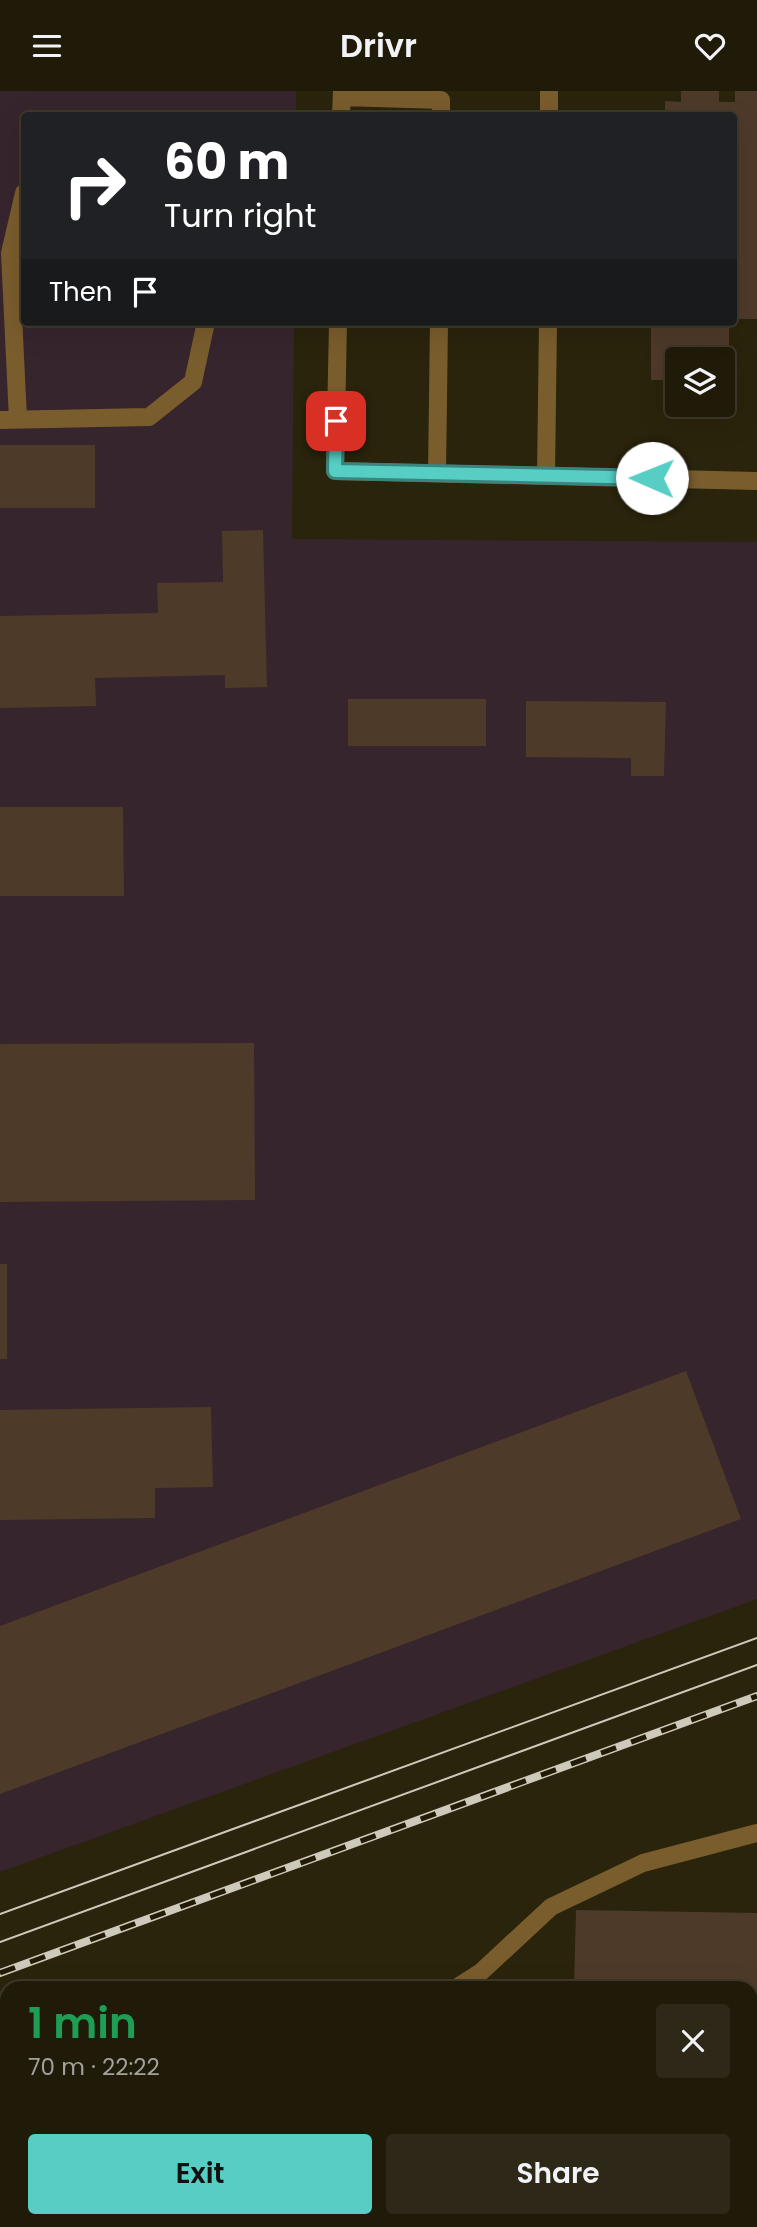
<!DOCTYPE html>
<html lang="en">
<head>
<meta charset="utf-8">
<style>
  body { margin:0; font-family:Poppins,sans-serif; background:#2d2817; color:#f1f3f6; height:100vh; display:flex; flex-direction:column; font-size:26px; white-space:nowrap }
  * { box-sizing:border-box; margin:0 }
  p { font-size:23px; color:#a2a19c }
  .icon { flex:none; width:38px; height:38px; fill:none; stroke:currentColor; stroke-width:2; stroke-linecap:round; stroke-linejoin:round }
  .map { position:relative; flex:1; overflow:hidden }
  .sheet { position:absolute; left:0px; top:1890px; width:758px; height:247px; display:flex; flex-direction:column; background:#201b09; border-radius:21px 21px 0 0; box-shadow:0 7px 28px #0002,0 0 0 2px #3d392a }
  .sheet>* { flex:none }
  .guide { position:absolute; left:21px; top:21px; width:716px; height:214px; border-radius:7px; box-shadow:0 7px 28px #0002,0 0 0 2px #3d392a; background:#202124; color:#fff; overflow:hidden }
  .tools { position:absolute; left:665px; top:256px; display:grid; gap:14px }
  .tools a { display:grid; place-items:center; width:70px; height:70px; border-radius:7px; background:#201b09; box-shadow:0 7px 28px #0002,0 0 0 2px #3d392a; font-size:35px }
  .pin { position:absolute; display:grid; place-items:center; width:60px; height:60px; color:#fff; margin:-30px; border-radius:14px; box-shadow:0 4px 10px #0006 }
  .me { position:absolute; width:77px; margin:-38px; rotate:271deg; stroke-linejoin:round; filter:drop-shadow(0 0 5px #0008) }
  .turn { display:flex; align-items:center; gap:24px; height:147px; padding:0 28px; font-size:32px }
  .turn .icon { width:91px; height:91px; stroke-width:2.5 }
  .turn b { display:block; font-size:49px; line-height:60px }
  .then { display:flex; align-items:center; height:66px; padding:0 28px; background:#0003; gap:14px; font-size:26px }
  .round { display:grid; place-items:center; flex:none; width:74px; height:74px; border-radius:7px; background:#2d2817 }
  .summary { display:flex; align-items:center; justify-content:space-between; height:119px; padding:0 28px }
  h1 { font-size:42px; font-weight:600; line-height:52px; color:#1e9e55 }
  .cta { display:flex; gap:14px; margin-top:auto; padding:14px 28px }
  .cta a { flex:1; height:80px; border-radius:7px; background:#56cec4; color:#111; font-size:28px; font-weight:600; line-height:80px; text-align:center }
  .cta a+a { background:#2d2817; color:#f1f3f6 }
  header { display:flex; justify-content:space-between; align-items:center; height:91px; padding:0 28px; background:#201b09; font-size:32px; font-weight:600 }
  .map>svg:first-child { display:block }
  .industrial { fill:#37252d }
  .building { fill:#4e3a29 }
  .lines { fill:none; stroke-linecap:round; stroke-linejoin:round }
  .minor { stroke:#7a5d2d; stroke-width:18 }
  .tram { stroke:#cecabb; stroke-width:2 }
  .rail-casing { stroke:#cecabb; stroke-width:8 }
  .rail { stroke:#211a04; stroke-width:5; stroke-dasharray:16; stroke-linecap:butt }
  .route-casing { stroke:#38867f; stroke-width:18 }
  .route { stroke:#56cec4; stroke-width:12 }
</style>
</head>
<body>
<header><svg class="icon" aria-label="menu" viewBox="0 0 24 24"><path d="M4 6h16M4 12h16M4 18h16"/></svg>Drivr<svg class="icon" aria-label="heart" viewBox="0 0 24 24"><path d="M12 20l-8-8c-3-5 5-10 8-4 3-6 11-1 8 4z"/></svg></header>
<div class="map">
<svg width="757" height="2136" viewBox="0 0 757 2136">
  <rect width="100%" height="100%" fill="#2a240c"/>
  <path class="industrial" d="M0 0H296V24H24V231H294L292 448 757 451V1508L0 1781Z"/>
  <path class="building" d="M681 0H719V11H735V0H757V228H733V24H665V10L681 11Z
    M651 231H729V289H723V268H677V289H651Z
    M0 354H95V417H0Z
    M263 439 267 596 225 597V584L95 587 96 615 0 617V525L158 522 157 492 223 491 222 440Z
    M348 608H486V655H348Z
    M526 610 666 611 664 685H631V667L526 666Z
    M0 716H123L124 805H0Z
    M254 952 255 1109 0 1111V953Z
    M0 1173H7V1268H0Z
    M686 1280 741 1428 0 1703V1535Z
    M211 1316 213 1396 155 1397V1427L0 1429V1319Z
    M576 1819 757 1822V2136H283V2130H751V1897H574Z"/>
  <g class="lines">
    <path class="minor" d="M342 6 441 9V24
      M341 24 342 0
      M549 24V0
      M338 231 335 380 757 390
      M18 328 10 162 24 102
      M0 329 149 326 193 291 206 231
      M437 382 439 231
      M546 385 548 231
      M456 1897 481 1881 551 1816 643 1772 757 1742
      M0 2032 7 2030
      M207 2130V2136"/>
    <path class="tram" d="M0 1823 757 1547
      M0 1851 757 1574"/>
    <g class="rail-casing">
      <path id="rail" d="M0 1882 757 1605"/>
    </g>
    <use href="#rail" class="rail"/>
  </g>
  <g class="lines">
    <g class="route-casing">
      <path id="route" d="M336 330 335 380 652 387"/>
    </g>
    <use href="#route" class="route"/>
  </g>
</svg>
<div class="tools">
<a><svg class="icon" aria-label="layers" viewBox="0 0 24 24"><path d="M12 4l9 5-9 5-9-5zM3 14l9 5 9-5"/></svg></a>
</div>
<div class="pin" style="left:336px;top:330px;background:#d93025"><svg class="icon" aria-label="arrive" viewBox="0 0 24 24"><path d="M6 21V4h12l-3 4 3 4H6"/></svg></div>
<svg class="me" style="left:652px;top:387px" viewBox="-20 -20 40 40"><circle r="19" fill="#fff"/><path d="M0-13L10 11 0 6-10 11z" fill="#56cec4"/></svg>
<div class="guide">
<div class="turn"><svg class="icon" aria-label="right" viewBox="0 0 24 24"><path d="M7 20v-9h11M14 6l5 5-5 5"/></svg><div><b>60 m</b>Turn right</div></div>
<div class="then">Then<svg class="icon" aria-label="arrive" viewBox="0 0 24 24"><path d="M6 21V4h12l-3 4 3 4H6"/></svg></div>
</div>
<section class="sheet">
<div class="summary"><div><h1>1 min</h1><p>70 m · 22:22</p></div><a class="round"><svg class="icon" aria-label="close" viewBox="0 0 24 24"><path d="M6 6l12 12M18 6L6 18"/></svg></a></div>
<div class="cta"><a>Exit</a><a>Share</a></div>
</section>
</div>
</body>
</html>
